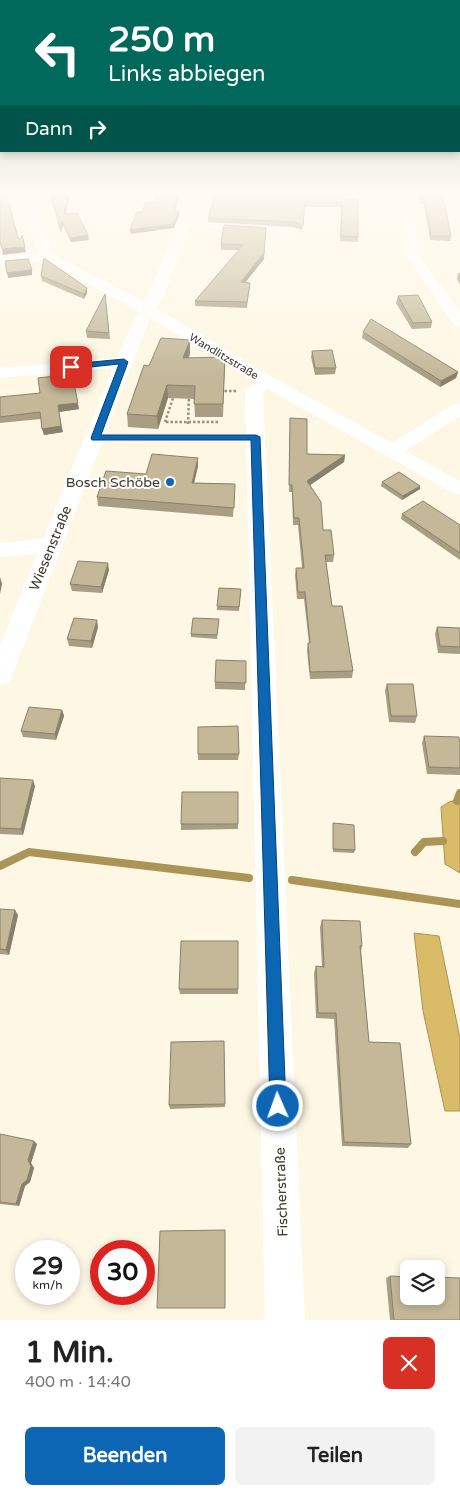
<!DOCTYPE html>
<html lang="de">
<head>
<meta charset="utf-8">
<style>
  body { margin:0; font-family:"Varela Round",sans-serif; background:#f2f2f2; color:#222; height:100vh; display:flex; flex-direction:column; font-size:19px; white-space:nowrap }
  * { box-sizing:border-box; margin:0 }
  p { font-size:16px; color:#767676 }
  .icon { flex:none; width:28px; height:28px; fill:none; stroke:currentColor; stroke-width:2; stroke-linecap:round; stroke-linejoin:round }
  .map { position:relative; height:1320px; overflow:hidden }
  .sheet { display:flex; flex-direction:column; background:#fff; flex:1 }
  .sheet>* { flex:none }
  .guide { position:absolute; left:0px; top:0px; width:460px; height:152px; box-shadow:0 2px 8px #0003; background:#00695c; color:#fff; overflow:hidden }
  .tools { position:absolute; left:400px; top:1260px; display:grid; gap:10px }
  .tools a { display:grid; place-items:center; width:45px; height:45px; border-radius:8px; background:#fff; box-shadow:0 2px 8px #0003; font-size:25px }
  .speed { position:absolute; left:15px; top:1240px; display:flex; gap:10px; font-size:25px; font-weight:700; text-align:center }
  .speed>* { display:grid; place-content:center; width:65px; height:65px; border-radius:50%; background:#fff; box-shadow:0 2px 8px #0003; line-height:1 }
  .speed small { font-size:12px; font-weight:400 }
  .speed .limit { border:8px solid #d22; background:#fff; color:#111 }
  .pin { position:absolute; display:grid; place-items:center; width:42px; height:42px; color:#fff; margin:-21px; border-radius:10px; box-shadow:0 2px 8px #0006 }
  .me { position:absolute; width:55px; margin:-28px; rotate:358deg; stroke-linejoin:round; filter:drop-shadow(0 0 4px #0008) }
  .turn { display:flex; align-items:center; gap:18px; height:105px; padding:0 25px; font-size:22px }
  .turn .icon { width:65px; height:65px; stroke-width:2.5 }
  .turn b { display:block; font-size:35px; line-height:42px }
  .then { display:flex; align-items:center; height:48px; padding:0 25px; background:#0003; gap:10px; font-size:19px }
  .round { display:grid; place-items:center; flex:none; width:52px; height:52px; border-radius:8px; background:#f2f2f2 }
  .overview { display:flex; align-items:center; justify-content:space-between; height:85px; padding:0 25px }
  h1 { font-size:30px; font-weight:800; line-height:38px }
  .button { display:flex; gap:10px; margin-top:auto; padding:10px 25px }
  .button a { flex:1; height:58px; border-radius:8px; background:#0d66b3; color:#fff; font-size:20px; font-weight:800; line-height:58px; text-align:center }
  .button a+a { background:#f2f2f2; color:#222 }
  .map>svg:first-child { display:block }
  .water { fill:#dabb68; stroke:#ab9456 }
  .lines { fill:none; stroke-linecap:round; stroke-linejoin:round }
  .stream { stroke:#ab9456; stroke-width:8 }
  .path { stroke:#979182; stroke-width:2.5; stroke-dasharray:2.5 2; stroke-linecap:butt }
  .lane { fill:#fff; fill-rule:evenodd }
  .street { fill:#fff; fill-rule:evenodd }
  .wall { fill:#a99e84 }
  .shaded-wall { fill:#89816b }
  .building { fill:#c4b899; stroke:#89816b }
  .route { fill:#0d66b3; stroke:#084274 }
  .poi-dot { fill:#0d66b3; stroke:#fff; stroke-width:2 }
  .labels { text-anchor:middle; stroke-width:4; stroke-linejoin:round; paint-order:stroke }
  .far-street-label { font-size:11px; fill:#3e392c; stroke:#fff }
  .poi-label { font-size:14px; fill:#3e392c; stroke:#fff; text-anchor:end }
  .street-label { font-size:14px; fill:#3e392c; stroke:#fff }
</style>
</head>
<body>
<div class="map">
<svg width="460" height="1320" viewBox="0 0 460 1320">
  <rect width="100%" height="100%" fill="#fef7e4"/>
  <path class="water" d="M451 801H460V873L445 864 441 807Z
    M414 933 439 936 460 1038V1111H445L423 1011Z"/>
  <g class="lines">
    <path class="stream" d="M457 801 460 793
      M415 852 424 842 443 841
      M0 866 29 852 249 878
      M292 880 460 904"/>
    <path class="path" d="M220 391H236
      M165 422 174 395
      M166 422H220
      M188 424 189 395"/>
    <path class="lane" d="M184 223 294 229 297 231 294 233 182 226V224Z
      M256 434 259 435V439L95 441 91 438 95 435Z"/>
    <path class="street" d="M19 191H31L52 254 145 302 191 191H203L164 295 156 308 274 378 392 443 454 404 460 403V416L405 451 460 481V495L453 493 268 389 263 393 305 1320H265L245 391 256 382 150 318 12 676 9 683 0 685V646L37 554 0 557V543L43 539 113 368 0 378V368L117 358 138 311 44 260 0 265V257L38 253Z
      M399 191H411L420 256 460 312V328L455 326 406 256Z"/>
  </g>
  <path class="wall" d="M50 191H71L66 214 89 240 71 242 63 225 61 233Z
    M419 191H442L451 236 450 241 430 240 424 204H420Z
    M214 198 344 199 358 237V242L340 241 341 207H305L302 230 294 227 208 222V218Z
    M224 225 264 259 245 282 250 283 247 308 195 306V301L239 250H221V244Z
    M458 273H460V285L457 279Z
    M41 276 87 288V293L84 299 42 281Z
    M105 294 110 339 87 338 86 331Z
    M398 296 432 322 431 328 412 329 396 303Z
    M363 332 458 372 456 378 440 387 362 338Z
    M190 340V353L189 358 225 357 223 417H195L194 399 168 398 158 429 128 427 127 414 149 366Z
    M312 351 336 368 335 374 315 375 311 357Z
    M0 397 79 409 59 412 63 432 44 435 41 419 0 423Z
    M290 425 307 454 345 455 344 462 310 485 323 530 334 555 333 562H326L332 606 353 671 352 678 310 679 307 650 308 643H309L304 599H297L295 575 296 568H302L298 525H293L292 492H289Z
    M198 458V466L194 483 235 484 233 517 98 506 97 497 146 474Z
    M382 482 420 489 402 500 381 486Z
    M402 514 460 525V560L401 519Z
    M109 570 102 593 72 591 70 584Z
    M241 589 239 611 217 610V606Z
    M219 619 217 639 191 637V634Z
    M98 627 92 648 69 646 67 639Z
    M437 627 460 628V654L438 653 435 634Z
    M246 661 245 690 215 689V682Z
    M387 684 417 716 415 723 389 722 385 690Z
    M62 710 64 716 56 740 23 737 21 731Z
    M424 736 460 743V775L427 774 422 743Z
    M198 754H239L238 760H198Z
    M0 778 35 786 23 835 0 834Z
    M238 792V829L181 830V824Z
    M333 823 355 850 354 853 333 852Z
    M0 909 18 915 9 955 0 954Z
    M322 920 362 946 361 951 369 1042 411 1144 408 1148 342 1146 334 1019 316 1018 314 973 316 966 322 967 320 927Z
    M238 941V994H180L179 989Z
    M224 1041 225 1107 170 1109 169 1105Z
    M0 1134 37 1144 31 1163 34 1168 30 1182 25 1186 19 1206 0 1204Z
    M390 1276 460 1320H390L386 1278Z"/>
  <path class="shaded-wall" d="M69 191H71L64 218V214Z
    M179 191V197L174 215V211Z
    M179 211V215L174 228 131 234 130 230Z
    M62 221 63 225 61 233 60 228Z
    M266 228 264 259 241 288V282Z
    M88 235 89 240 71 242 70 238Z
    M25 247 26 252 3 255 2 249Z
    M32 270V275L8 278 7 273Z
    M87 288V293L84 299V294Z
    M190 340V353L184 370 183 358Z
    M458 372 456 378 440 387 441 381Z
    M167 385 168 398 158 429 157 416Z
    M78 403 79 409 59 412 58 405Z
    M61 426 63 432 44 435 42 429Z
    M345 455 344 462 306 488 307 481Z
    M198 458V466L192 492V483Z
    M420 486V489L402 500 403 496Z
    M108 563 109 570 102 593 101 587Z
    M0 577 2 584 0 594Z
    M97 620 98 627 92 648 91 641Z
    M62 710 64 716 56 740 55 734Z
    M33 780 35 786 23 835 21 829Z
    M15 910 18 915 9 955 6 950Z
    M34 1141 37 1144 31 1163 34 1168 30 1182 25 1186 19 1206 16 1204Z"/>
  <path class="building" d="M0 191H6L18 238 21 239 22 235 25 247 2 249 0 241Z
    M50 191H69L64 214 77 213 88 235 70 238 62 221 60 228Z
    M157 191H179L174 211H179L173 224 130 230 137 212H142L146 202H156Z
    M220 191H344V199H358V237L341 236 342 202H305L303 226 294 222 208 218 214 198H220Z
    M420 191H442L451 236H431L425 200 421 199Z
    M224 225 266 228 264 253 241 282 250 283 247 302 195 301 243 245 221 244Z
    M44 258 87 288 84 294 41 276Z
    M28 259 32 270 7 273 5 261Z
    M105 294 109 333 86 331Z
    M418 295 432 322 413 323 398 296Z
    M371 319 458 372 441 381 363 332Z
    M161 338 190 340 183 358 225 357 223 404H194L195 386 167 385 157 416 127 414 144 365 149 366Z
    M332 350 336 368H315L312 351Z
    M72 374 78 403 58 405 61 426 42 429 40 412 0 417V397L40 393 38 378Z
    M290 418 307 419V454L345 455 307 481 321 502 323 530H331L334 555H325L332 606H342L353 671 310 672 308 643H310L305 592H298L296 568H304L299 518H294L292 485H289Z
    M152 454 198 458 192 483 235 484 234 508 97 497 106 471 146 474Z
    M399 472 420 486 403 496 382 482Z
    M423 501 460 525V553L402 514Z
    M78 561 108 563 101 587 70 584Z
    M219 588 241 589 239 607 217 606Z
    M74 618 97 620 91 641 67 639Z
    M193 618 219 619 217 635 191 634Z
    M437 627 460 628V647L440 646Z
    M216 660 246 661V683L215 682Z
    M387 684H413L417 716H391Z
    M29 707 62 710 55 734 21 731Z
    M238 726 239 754H198V727Z
    M424 736 459 737 460 743V768L429 767Z
    M0 778 33 780 21 829 0 828Z
    M182 792H238V824H181Z
    M333 823 354 825 355 850 333 849Z
    M0 909 15 910 6 950 0 949Z
    M322 920 360 921 362 946H360L369 1042 400 1043 411 1144 344 1142 336 1013H318L316 966 324 967Z
    M181 941H238V989H179Z
    M224 1041 225 1104 169 1105 171 1042Z
    M0 1134 34 1141 28 1160 31 1166 27 1180 22 1184 16 1204 0 1202Z
    M225 1230V1308H157L160 1231Z
    M390 1276 409 1277V1296H436V1277L460 1278V1320H394Z"/>
  <linearGradient id="sky" x2="0" y2="1"><stop stop-color="#a2b7b5"/><stop offset="0.51" stop-color="#fffbf3"/><stop offset="1" stop-color="#fffbf3" stop-opacity="0"/></linearGradient>
  <rect width="460" height="376" fill="url(#sky)"/>
  <path class="route" d="M124 359 128 362 101 435H256L260 437 286 1106 284 1112 278 1114 272 1112 270 1106 251 440H92L91 438 119 364 71 369 67 367 71 364Z"/>
  <circle class="poi-dot" cx="170" cy="482" r="5"/>
  <g class="labels">
    <g class="far-street-label">
      <text transform="translate(224 356) rotate(31)" y="4">Wandlitzstraße</text>
    </g>
    <g class="poi-label">
      <text x="160" y="487">Bosch Schöbe</text>
    </g>
    <g class="street-label">
      <text transform="translate(50 548) rotate(-68)" y="5">Wiesenstraße</text>
      <text transform="translate(281 1192) rotate(-92)" y="5">Fischerstraße</text>
    </g>
  </g>
</svg>
<div class="tools">
<a><svg class="icon" aria-label="layers" viewBox="0 0 24 24"><path d="M12 4l9 5-9 5-9-5zM3 14l9 5 9-5"/></svg></a>
</div>
<div class="speed"><div>29<small>km/h</small></div><div class="limit">30</div></div>
<div class="pin" style="left:71px;top:367px;background:#d93025"><svg class="icon" aria-label="arrive" viewBox="0 0 24 24"><path d="M6 21V4h12l-3 4 3 4H6"/></svg></div>
<svg class="me" style="left:278px;top:1106px" viewBox="-20 -20 40 40"><circle r="17" fill="#0d66b3" stroke="#fff" stroke-width="3"/><path d="M0-11L8 9 0 5-8 9z" fill="#fff"/></svg>
<div class="guide">
<div class="turn"><svg class="icon" aria-label="left" viewBox="0 0 24 24"><path d="M17 20v-9H6M10 6l-5 5 5 5"/></svg><div><b>250 m</b>Links abbiegen</div></div>
<div class="then">Dann<svg class="icon" aria-label="right" viewBox="0 0 24 24"><path d="M7 20v-9h11M14 6l5 5-5 5"/></svg></div>
</div>
</div>
<section class="sheet">
<div class="overview"><div><h1>1 Min.</h1><p>400 m · 14:40</p></div><a class="round" style="background:#d93025;color:#fff"><svg class="icon" aria-label="close" viewBox="0 0 24 24"><path d="M6 6l12 12M18 6L6 18"/></svg></a></div>
<div class="button"><a>Beenden</a><a>Teilen</a></div>
</section>
</body>
</html>
